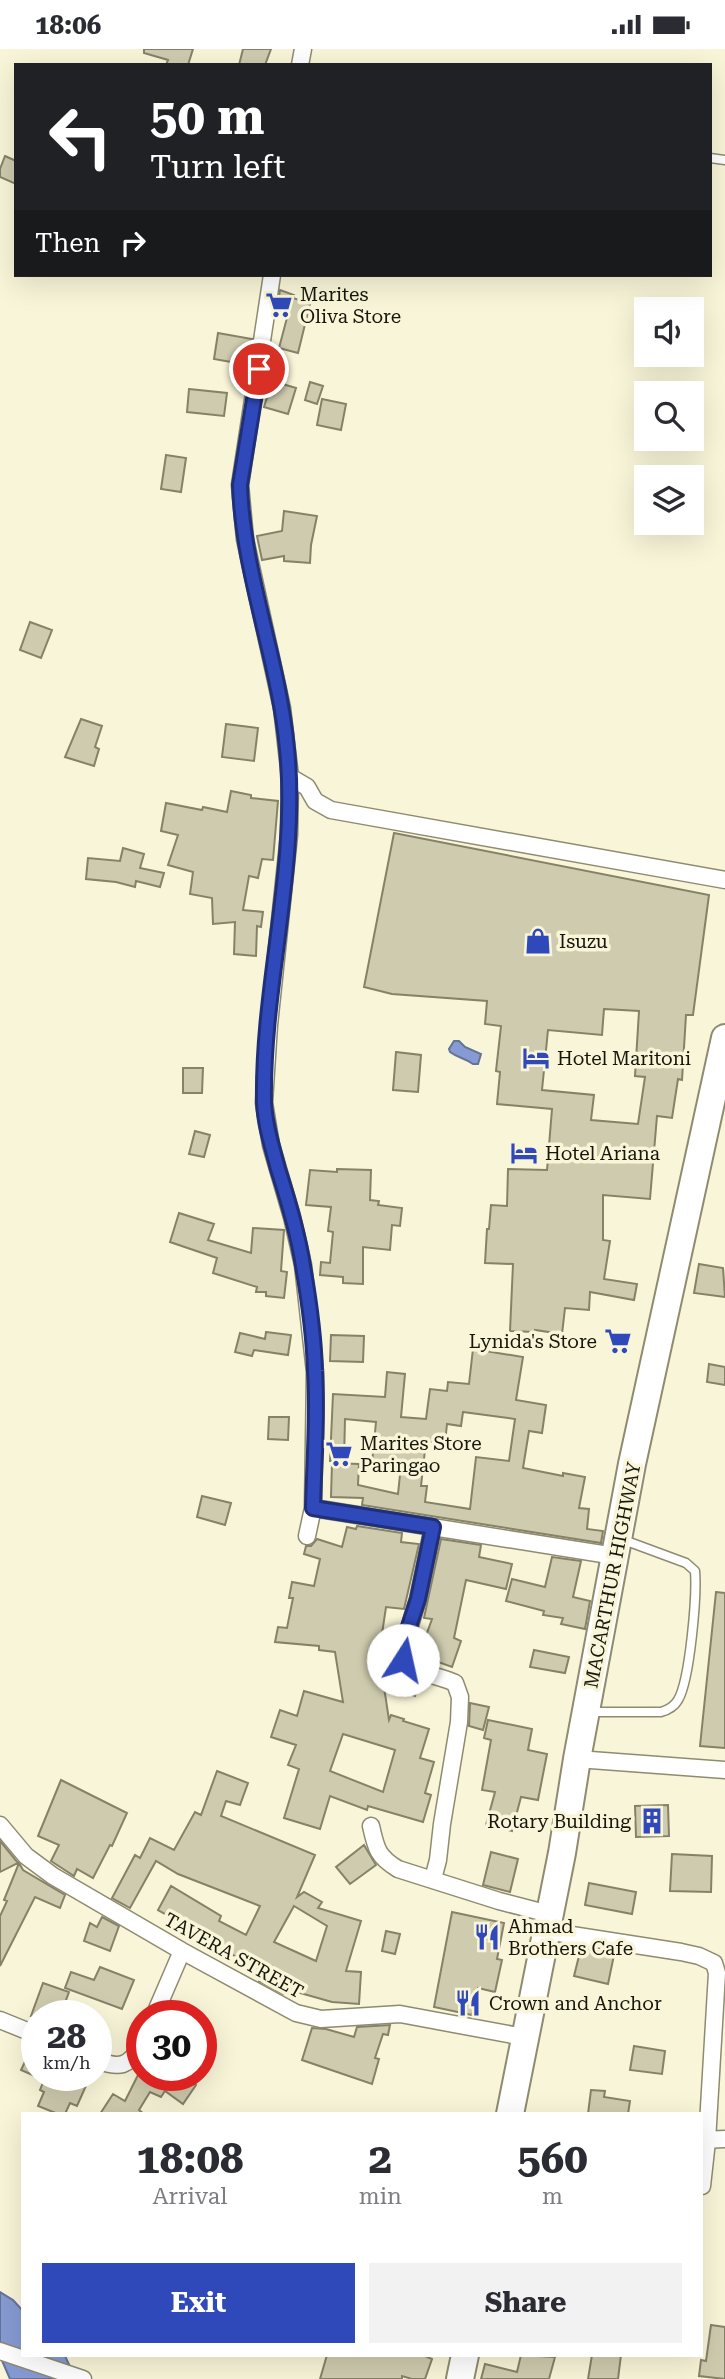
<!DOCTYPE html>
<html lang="en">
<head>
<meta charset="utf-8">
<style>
  body { margin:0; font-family:"Roboto Serif",serif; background:#f2f2f3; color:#2b2b33; height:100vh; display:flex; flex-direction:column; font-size:26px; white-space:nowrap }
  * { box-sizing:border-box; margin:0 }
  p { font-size:23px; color:#7c7c81 }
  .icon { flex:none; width:38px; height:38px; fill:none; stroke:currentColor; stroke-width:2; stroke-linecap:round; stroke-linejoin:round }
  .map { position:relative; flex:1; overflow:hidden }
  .details { position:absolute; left:21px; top:2063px; width:682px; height:245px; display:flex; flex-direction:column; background:#fff; border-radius:0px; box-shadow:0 7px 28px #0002 }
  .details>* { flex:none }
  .hud { position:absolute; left:14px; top:14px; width:698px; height:214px; border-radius:0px; box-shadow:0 7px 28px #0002; background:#202124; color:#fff; overflow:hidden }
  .buttons { position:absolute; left:634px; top:248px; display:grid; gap:14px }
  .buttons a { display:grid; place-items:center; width:70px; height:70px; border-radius:0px; background:#fff; box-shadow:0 7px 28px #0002; font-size:35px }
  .speed { position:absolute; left:21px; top:1951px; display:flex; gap:14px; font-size:35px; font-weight:700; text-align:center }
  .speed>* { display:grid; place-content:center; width:91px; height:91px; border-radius:50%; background:#fff; box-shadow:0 7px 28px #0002; line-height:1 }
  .speed small { font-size:18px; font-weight:400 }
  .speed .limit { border:10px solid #d22; background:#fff; color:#111 }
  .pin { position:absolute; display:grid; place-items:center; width:60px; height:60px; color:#fff; margin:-30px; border:4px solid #fff; border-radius:50%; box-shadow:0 2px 7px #0007 }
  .me { position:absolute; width:77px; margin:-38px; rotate:10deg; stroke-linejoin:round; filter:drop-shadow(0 0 5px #0008) }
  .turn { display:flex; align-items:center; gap:24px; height:147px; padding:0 21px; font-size:32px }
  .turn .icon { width:91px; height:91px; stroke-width:2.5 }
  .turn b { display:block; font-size:49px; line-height:60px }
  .then { display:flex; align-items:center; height:66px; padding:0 21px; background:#0003; gap:14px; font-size:26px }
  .eta { display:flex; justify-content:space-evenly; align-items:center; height:119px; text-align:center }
  .eta b { font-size:42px; font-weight:700; line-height:49px }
  .cta { display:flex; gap:14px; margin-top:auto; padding:14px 21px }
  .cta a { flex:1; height:80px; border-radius:0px; background:#3049ba; color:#fff; font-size:28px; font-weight:700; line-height:80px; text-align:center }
  .cta a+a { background:#f2f2f3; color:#2b2b33 }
  .status { display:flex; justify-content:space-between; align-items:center; height:49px; padding:0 35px; background:#fff; direction:ltr }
  .status svg { height:19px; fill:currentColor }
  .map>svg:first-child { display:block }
  .water { fill:#869bd3; stroke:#657397; stroke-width:2 }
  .building { fill:#cfcbae; stroke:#868268; stroke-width:2; fill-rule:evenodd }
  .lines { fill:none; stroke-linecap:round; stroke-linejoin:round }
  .service-casing { stroke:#8e8b70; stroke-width:11 }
  .minor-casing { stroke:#8e8b70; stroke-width:19 }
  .trunk-casing { stroke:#8e8b70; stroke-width:30 }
  .service { stroke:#fff; stroke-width:8 }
  .minor { stroke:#fff; stroke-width:16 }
  .trunk { stroke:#fff; stroke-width:26 }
  .route-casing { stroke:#1f2f79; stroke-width:18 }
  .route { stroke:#3049ba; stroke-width:12 }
  .labels { text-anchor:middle; stroke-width:7; stroke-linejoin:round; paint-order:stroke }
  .poi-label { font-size:19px; fill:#17160c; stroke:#f9f5d8; text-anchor:start }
  .street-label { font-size:19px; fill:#17160c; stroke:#f9f5d8 }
</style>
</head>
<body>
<div class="status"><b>18:06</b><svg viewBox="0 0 49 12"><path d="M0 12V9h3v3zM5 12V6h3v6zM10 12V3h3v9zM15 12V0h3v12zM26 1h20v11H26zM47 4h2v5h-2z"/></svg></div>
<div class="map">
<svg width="725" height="2330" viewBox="0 0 725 2330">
  <rect width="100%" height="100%" fill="#f9f5d8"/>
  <path class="water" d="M454 992H459L465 998 481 1005 478 1015H473C465 1009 458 1009 450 1003L449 1000Z
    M0 2243 13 2251 23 2262V2306L65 2307 76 2330H10L0 2307Z"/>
  <path class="building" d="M144 0H193L188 16H166L168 11 144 4Z
    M243 0H271L265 16H239Z
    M5 107 16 112V135L0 128V120Z
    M280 241 294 246 293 249 310 255 298 304 279 299 288 265 277 261Z
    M218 284 252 290 248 316 214 310Z
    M272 332 296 339 288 365 264 358Z
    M310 333 323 337 317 355 305 351Z
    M189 340 227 344 224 367 187 363Z
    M322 350 346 355 341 381 317 376Z
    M166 406 186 409 181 443 161 440Z
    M284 462 317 467 311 496 310 514 284 512V507L262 511 257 487 282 482Z
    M30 573 52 581 41 609 20 601Z
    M81 670 102 677 95 698 99 700 94 717 65 708Z
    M226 675 258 679 254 712 222 708Z
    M231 742 251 746V749L278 752 273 811 262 810 258 829 249 827 243 861 263 863 261 878 257 877 256 907 234 905 235 873 213 875 212 849 190 845 193 823 168 816 178 786 161 782 166 754 202 761 203 758 227 763Z
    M394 784 709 846 693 966H686L682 1031 678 1030 672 1069 657 1067 650 1150 603 1146V1191L610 1192 604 1230 637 1235 634 1251 590 1243 589 1261 565 1259 562 1285 535 1281V1283L510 1282 513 1215 485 1214 487 1180H489L491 1156 507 1157 508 1120 547 1121 552 1060 497 1055 500 1023 496 1022 501 977 485 975 487 952 392 945 364 938ZM604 960 639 962 635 1027 645 1028 638 1075 591 1071 594 1046 542 1041 548 981 602 986Z
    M123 799 144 805 140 819 164 824 160 838 136 832 135 838 116 833 86 830 88 809 120 812Z
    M396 1003 421 1006 418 1043 393 1041Z
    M183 1019H203L202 1044H183Z
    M195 1082 210 1086 204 1108 189 1105Z
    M337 1120 371 1121 370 1151 379 1152 378 1156 402 1159 400 1177 392 1176 390 1201 363 1198V1235L343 1234V1228L320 1226 321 1213 330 1214 333 1183 328 1182 331 1158 306 1156 310 1121 337 1123Z
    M179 1164 214 1175 208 1191 251 1204 253 1179 284 1181 281 1222 287 1223 284 1249 266 1247V1243H256L257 1238 213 1224 217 1209 170 1193Z
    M699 1215 723 1219 725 1248 694 1244Z
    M266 1283 291 1286 288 1306 254 1301 252 1307 235 1303 240 1284 265 1290Z
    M331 1286 364 1287 363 1313 330 1312Z
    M473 1300 523 1308 516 1351 546 1356 542 1384 529 1382 523 1419 563 1427V1424L585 1428 579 1459 589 1460 587 1480 603 1482 601 1494 362 1456 363 1449 331 1448 332 1414 359 1415 358 1436 398 1445 401 1416 372 1414 376 1373 345 1370 344 1412H330L333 1345 385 1348 387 1323 405 1325 401 1368 426 1370 430 1340 447 1342 448 1333 469 1335ZM463 1363 515 1370 509 1412 476 1408 470 1460 425 1453 427 1437H421L426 1392 445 1394 447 1375 461 1377Z
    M709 1315 725 1318V1336L707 1333Z
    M269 1368H289L288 1391 268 1390Z
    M202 1447 231 1454 225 1476 197 1468Z
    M357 1477 402 1484 401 1493 419 1495 404 1560 386 1558 379 1605 389 1671 391 1666 404 1670 403 1672 429 1680 420 1709 434 1713 425 1744 431 1746 423 1773 368 1757 367 1761 330 1747 320 1780 284 1769 299 1720 288 1716 296 1696 271 1688 280 1661 297 1667 304 1642 343 1653 335 1603 319 1601V1597L275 1593 278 1578 287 1579 293 1549H289L292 1533 314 1537 320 1510 304 1505 306 1497H311L317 1490 342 1498 347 1478 356 1480ZM343 1685 395 1701 383 1743 330 1722Z
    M441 1490 481 1496 479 1508 512 1515 506 1540 466 1531 454 1589 461 1592 452 1618 419 1606 432 1570 424 1569Z
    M552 1508 581 1512 573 1548 590 1552 585 1580 561 1575 563 1569 543 1566 544 1562 506 1552 512 1530 545 1538Z
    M716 1543 725 1544V1699L700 1697Z
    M534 1601 569 1608 565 1624 530 1618Z
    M403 1625 419 1633 415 1647 398 1641Z
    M470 1654 489 1658 483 1681 469 1677Z
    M488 1671 532 1680 528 1701 547 1705 538 1751 521 1748 512 1782 486 1776 495 1743 482 1741 491 1691 484 1689Z
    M217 1722 248 1734 240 1756 226 1752 221 1767 315 1806 297 1848 304 1843 322 1853 318 1859 361 1872 346 1922 361 1923 359 1955 332 1953 286 1940 283 1945 259 1932 264 1922 213 1896 187 1880 188 1878 158 1861 171 1837 221 1867 219 1872 246 1886 260 1857 178 1825 156 1812 130 1859 112 1849 135 1806 140 1809 150 1789 174 1801 195 1763 201 1766ZM294 1857 327 1877 316 1912 274 1893Z
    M61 1731 127 1764 112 1797 110 1796 93 1829 77 1820 74 1827 51 1812 59 1796 38 1787Z
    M668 1756 669 1787 636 1788 635 1757Z
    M0 1792 18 1814 0 1823Z
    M364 1796 376 1816 350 1835 336 1818Z
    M491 1803 518 1810 510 1843 483 1836Z
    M672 1805 712 1807 711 1843 670 1842Z
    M19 1814 23 1821 65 1846 60 1859 35 1848 0 1917V1867L7 1852 4 1851Z
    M589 1834 636 1843 632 1865 585 1856Z
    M452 1863 504 1874 497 1910 502 1911 495 1943 478 1939 472 1966 434 1958Z
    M102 1868 119 1877 110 1902 84 1892 90 1874 97 1878Z
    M386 1882 400 1885 395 1905 382 1902Z
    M581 1899 614 1906 608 1935 574 1927Z
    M100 1918 134 1931 122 1960 65 1939 71 1923 94 1931Z
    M43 1934 69 1943 60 1967H31Z
    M390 1976 388 1986 383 1985 375 2009 379 2010 372 2035 302 2011 312 1979 326 1980 354 1988 357 1978Z
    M33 1996H37V2028L21 2021Z
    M634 1997 665 2002 662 2025 630 2021Z
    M46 2026H80L89 2030 77 2057 70 2054 65 2065H58L38 2057 44 2043 40 2041Z
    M138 2026H182L196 2036 183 2055 165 2042 161 2048 150 2043 139 2061 144 2065H100L113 2045 125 2052Z
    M591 2041 605 2042 604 2048 630 2052 628 2065H588Z
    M711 2276 725 2278V2330L699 2327 701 2311 706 2312Z
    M327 2306H423L432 2310 425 2330H412L402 2327V2330H320Z
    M521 2306 555 2308 549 2330H481L485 2315 517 2323Z
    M592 2306H621L618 2330H588Z"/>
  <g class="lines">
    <g class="service-casing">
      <path id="service" d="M710 109 725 111
        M589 1663H661C668 1661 674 1658 678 1651 690 1631 697 1546 695 1522L686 1514 621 1490"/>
    </g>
    <g class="minor-casing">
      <path id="minor" d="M300 16 303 0
        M272 226 240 436 245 490 282 659 290 728 289 786 269 976 264 1054 271 1096 292 1168 303 1216 315 1323 313 1459 307 1487
        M290 728 307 738 315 752 331 761 725 831
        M313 1459 615 1507
        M433 1478 418 1550 401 1606C408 1624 439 1626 455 1634L460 1648 459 1673 442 1775 438 1811 433 1830
        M577 1710 725 1721
        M0 1776 26 1807 53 1827 182 1902 296 1964 321 1970 400 1965 524 1988
        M371 1777C376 1800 378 1808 398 1820L499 1852 549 1865
        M546 1882 681 1903 699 1907 714 1914 717 1924 707 2092 702 2137
        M154 1967 182 1902
        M0 1971 37 1986
        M96 2011C120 2020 128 2018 142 1996
        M702 2091 725 2090
        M0 2302 83 2330"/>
    </g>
    <g class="trunk-casing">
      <path id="trunk" d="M510 2065 562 1804 577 1710 632 1415 725 989
        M460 2330 465 2306"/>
    </g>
    <use href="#service" class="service"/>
    <use href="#minor" class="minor"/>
    <use href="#trunk" class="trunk"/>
  </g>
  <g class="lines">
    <g class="route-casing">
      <path id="route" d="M259 320 240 436C243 526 279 611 287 700 299 818 262 935 264 1053 265 1076 272 1097 278 1120 288 1151 298 1184 303 1217 309 1251 314 1287 315 1322 318 1367 314 1413 313 1459L433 1478 418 1550 402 1599 403 1611"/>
    </g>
    <use href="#route" class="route"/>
  </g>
  <defs>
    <g id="supermarket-bare" transform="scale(2.1)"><path d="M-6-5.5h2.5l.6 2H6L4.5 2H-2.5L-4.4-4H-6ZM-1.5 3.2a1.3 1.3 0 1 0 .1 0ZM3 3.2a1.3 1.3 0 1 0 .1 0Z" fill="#3049ba" stroke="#f9f5d8" stroke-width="2.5" paint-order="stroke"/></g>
    <g id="shop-bare" transform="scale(2.1)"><path d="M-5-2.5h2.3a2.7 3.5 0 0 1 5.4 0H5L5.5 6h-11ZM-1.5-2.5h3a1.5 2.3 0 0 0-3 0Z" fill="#3049ba" stroke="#f9f5d8" stroke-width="2.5" paint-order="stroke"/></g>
    <g id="hotel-bare" transform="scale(2.1)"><path d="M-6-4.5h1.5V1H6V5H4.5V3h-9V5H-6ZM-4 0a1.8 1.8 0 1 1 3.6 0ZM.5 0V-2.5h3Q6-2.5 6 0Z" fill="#3049ba" stroke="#f9f5d8" stroke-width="2.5" paint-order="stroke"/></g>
    <g id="building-bare" transform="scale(2.1)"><path d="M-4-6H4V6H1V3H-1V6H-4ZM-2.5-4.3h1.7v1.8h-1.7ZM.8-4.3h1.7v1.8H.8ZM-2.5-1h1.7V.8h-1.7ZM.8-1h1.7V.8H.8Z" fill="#3049ba" stroke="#f9f5d8" stroke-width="2.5" paint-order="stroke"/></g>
    <g id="restaurant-bare" transform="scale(2.1)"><path d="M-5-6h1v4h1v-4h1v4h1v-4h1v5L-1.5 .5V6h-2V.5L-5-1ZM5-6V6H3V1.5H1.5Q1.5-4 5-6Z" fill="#3049ba" stroke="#f9f5d8" stroke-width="2.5" paint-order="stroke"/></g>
  </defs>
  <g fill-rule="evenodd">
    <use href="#supermarket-bare" x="279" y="256"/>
    <use href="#shop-bare" x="538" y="892"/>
    <use href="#hotel-bare" x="536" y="1009"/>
    <use href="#hotel-bare" x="524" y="1104"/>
    <use href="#supermarket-bare" x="618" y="1292"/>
    <use href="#supermarket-bare" x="339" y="1405"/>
    <use href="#building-bare" x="652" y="1772"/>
    <use href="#restaurant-bare" x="487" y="1888"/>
    <use href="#restaurant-bare" x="468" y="1954"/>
  </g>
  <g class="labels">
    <g class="poi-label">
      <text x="300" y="252">Marites<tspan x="300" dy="22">Oliva Store</tspan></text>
      <text x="559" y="899">Isuzu</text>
      <text x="557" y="1016">Hotel Maritoni</text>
      <text x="545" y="1111">Hotel Ariana</text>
      <text x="597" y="1299" text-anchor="end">Lynida's Store</text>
      <text x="360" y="1401">Marites Store<tspan x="360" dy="22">Paringao</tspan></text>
      <text x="631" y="1779" text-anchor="end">Rotary Building</text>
      <text x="508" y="1884">Ahmad<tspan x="508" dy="22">Brothers Cafe</tspan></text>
      <text x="489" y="1961">Crown and Anchor</text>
    </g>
    <g class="street-label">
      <text transform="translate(612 1526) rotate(-79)" y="7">MACARTHUR HIGHWAY</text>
      <text transform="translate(234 1906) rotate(29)" y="7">TAVERA STREET</text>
    </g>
  </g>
</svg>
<div class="buttons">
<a><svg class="icon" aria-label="sound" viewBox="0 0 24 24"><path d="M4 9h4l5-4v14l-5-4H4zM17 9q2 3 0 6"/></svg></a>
<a><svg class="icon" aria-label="search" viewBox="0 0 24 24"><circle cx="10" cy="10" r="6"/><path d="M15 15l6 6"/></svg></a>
<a><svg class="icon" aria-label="layers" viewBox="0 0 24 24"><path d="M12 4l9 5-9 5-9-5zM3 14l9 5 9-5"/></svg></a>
</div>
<div class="speed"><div>28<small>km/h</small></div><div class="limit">30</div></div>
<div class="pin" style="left:259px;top:320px;background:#d93025"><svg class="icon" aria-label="arrive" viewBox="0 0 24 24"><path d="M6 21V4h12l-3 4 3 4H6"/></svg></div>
<svg class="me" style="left:403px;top:1611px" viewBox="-20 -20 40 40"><circle r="19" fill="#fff"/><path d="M0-13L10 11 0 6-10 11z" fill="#3049ba"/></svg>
<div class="hud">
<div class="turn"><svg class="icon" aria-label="left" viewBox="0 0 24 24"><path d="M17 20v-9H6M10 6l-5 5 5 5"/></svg><div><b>50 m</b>Turn left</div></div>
<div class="then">Then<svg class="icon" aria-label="right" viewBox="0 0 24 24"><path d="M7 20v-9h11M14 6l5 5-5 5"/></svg></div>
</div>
<section class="details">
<div class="eta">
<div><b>18:08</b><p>Arrival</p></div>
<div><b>2</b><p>min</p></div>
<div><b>560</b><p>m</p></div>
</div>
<div class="cta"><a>Exit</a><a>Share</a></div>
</section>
</div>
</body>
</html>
